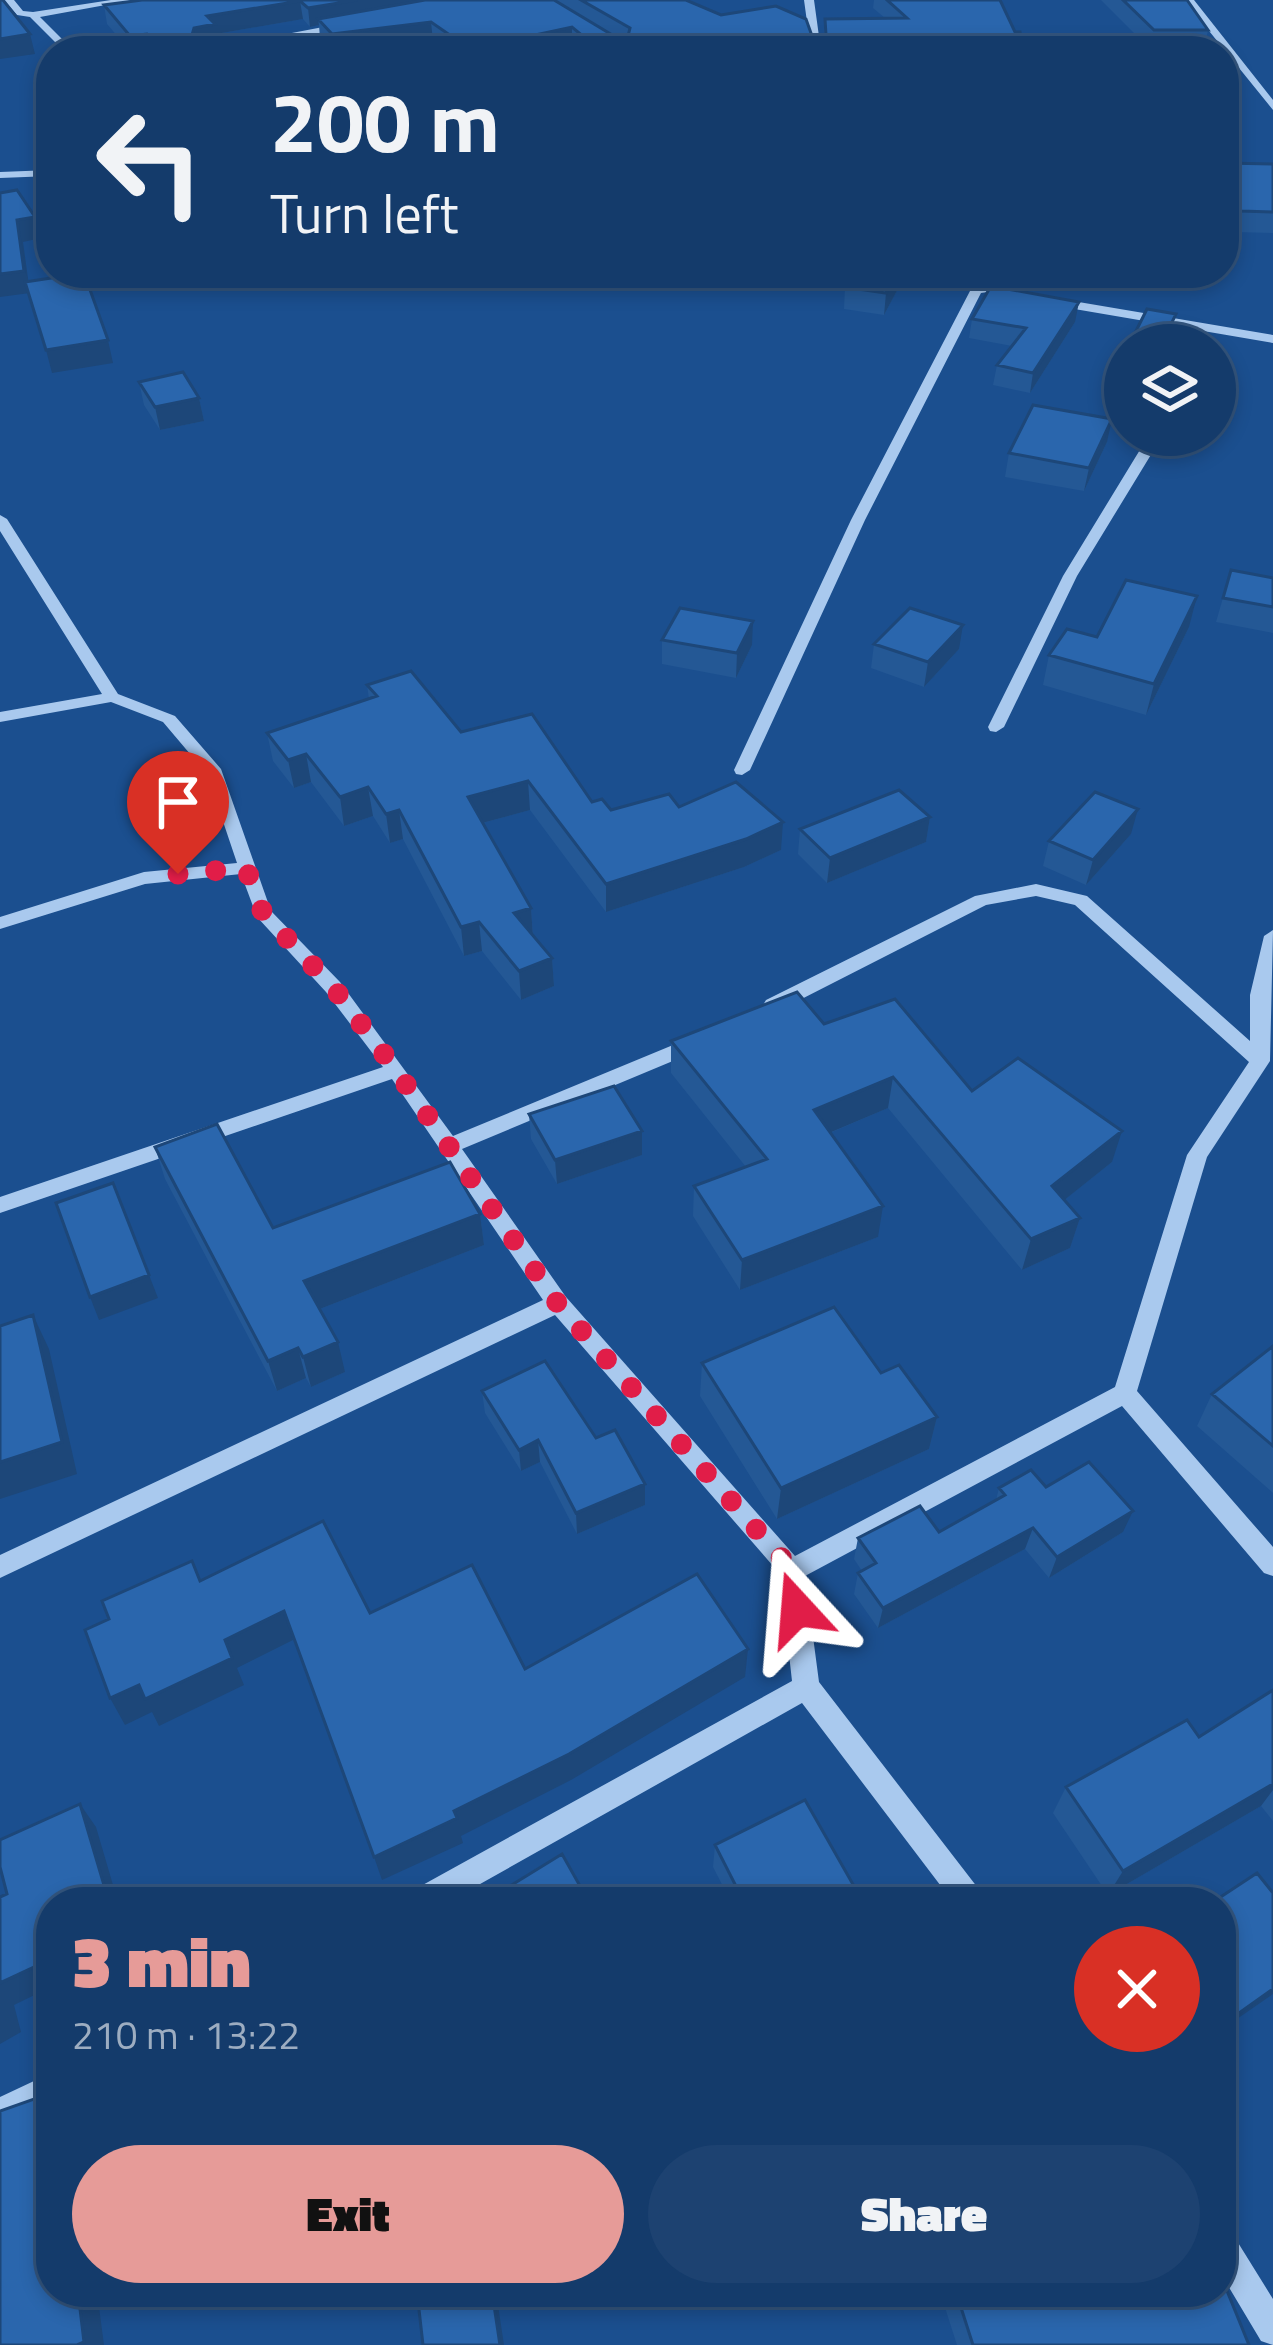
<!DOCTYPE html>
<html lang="en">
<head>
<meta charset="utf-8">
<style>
  body { margin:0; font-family:"Titillium Web",sans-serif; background:#1d4271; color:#f1f3f6; height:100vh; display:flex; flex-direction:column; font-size:45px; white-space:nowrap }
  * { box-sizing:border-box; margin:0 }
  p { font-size:39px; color:#9dadc1 }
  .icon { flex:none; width:66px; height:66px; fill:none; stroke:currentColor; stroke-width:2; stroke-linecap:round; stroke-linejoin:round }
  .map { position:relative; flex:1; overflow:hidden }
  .drawer { position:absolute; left:36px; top:1887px; width:1200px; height:420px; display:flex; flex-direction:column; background:#143b6b; border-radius:48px; box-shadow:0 6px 18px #0003,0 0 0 3px #33557e }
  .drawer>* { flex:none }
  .guide { position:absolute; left:36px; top:36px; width:1203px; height:252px; border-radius:48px; box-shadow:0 6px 18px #0003,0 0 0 3px #33557e; background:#143b6b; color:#f1f3f6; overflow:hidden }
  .tools { position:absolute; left:1104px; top:324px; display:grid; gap:24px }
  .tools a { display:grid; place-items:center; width:132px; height:132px; border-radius:50%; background:#143b6b; box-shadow:0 6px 18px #0003,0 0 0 3px #33557e; font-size:60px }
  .pin { position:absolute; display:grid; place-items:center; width:102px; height:102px; color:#fff; margin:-123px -51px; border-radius:50% 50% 50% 0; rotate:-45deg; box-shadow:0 0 12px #0007 }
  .pin .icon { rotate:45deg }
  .me { position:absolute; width:132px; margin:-66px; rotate:341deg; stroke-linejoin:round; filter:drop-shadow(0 0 9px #0008) }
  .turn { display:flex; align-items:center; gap:42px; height:252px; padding:0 36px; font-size:54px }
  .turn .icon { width:156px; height:156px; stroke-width:2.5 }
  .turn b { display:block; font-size:84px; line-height:102px }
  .round { display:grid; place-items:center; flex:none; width:126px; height:126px; border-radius:63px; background:#1d4271 }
  .overview { display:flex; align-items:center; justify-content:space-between; height:204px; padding:0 36px }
  h1 { font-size:72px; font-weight:800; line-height:90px; color:#e69b98 }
  .button { display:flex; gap:24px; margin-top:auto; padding:24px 36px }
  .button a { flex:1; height:138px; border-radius:72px; background:#e69b98; color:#111; font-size:48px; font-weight:800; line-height:138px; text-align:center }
  .button a+a { background:#1d4271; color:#f1f3f6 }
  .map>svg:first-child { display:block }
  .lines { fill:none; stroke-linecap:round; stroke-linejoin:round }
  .minor { fill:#a9c9ee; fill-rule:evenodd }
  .wall { fill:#245895 }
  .shaded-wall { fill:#1d4779 }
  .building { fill:#2a66ad; stroke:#1d4779; stroke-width:3 }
  .route { stroke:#e11d48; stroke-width:21; stroke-dasharray:0 37.8 }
</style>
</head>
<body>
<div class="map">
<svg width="1273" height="2345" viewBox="0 0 1273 2345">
  <rect width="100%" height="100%" fill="#1b4f8f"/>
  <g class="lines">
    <path class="minor" d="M4 0H14L23 11 33 12 111 0H133L40 17 74 51H64L30 17 17 15Z
      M804 0H814L821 51H811Z
      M1184 0H1194L1273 100V110Z
      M344 23 347 28 219 51H198Z
      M51 170V176L0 178V172Z
      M878 273H905L994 291 981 293 865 520 750 770 742 775 736 774 734 770 851 520 970 291Z
      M1055 298 1273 335V343L1051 305 1049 302Z
      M1149 435H1163L1077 576 1004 727 996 732 990 731 988 727 1063 576Z
      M0 515 7 519 118 694 175 716 221 769 271 911 340 982 453 1136 690 1038H704L707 1043 704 1048 462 1149 566 1297 795 1556 1115 1387 1187 1155 1249 1062 1075 905 1036 896 986 905 780 1010H766L763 1005 766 1000 975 896 1036 884 1087 896 1250 1041V995L1264 936 1273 930 1270 1061 1207 1157 1137 1391 1273 1547V1576L1264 1573 1122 1406 805 1576 819 1682 981 1892 985 1902H953L802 1703 448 1902H406L410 1892 792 1681 780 1574 555 1315 0 1578V1555L543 1300 392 1079 0 1213V1197L383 1067 326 992 257 917 241 874 145 884 0 929V917L144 872 237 863 207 774 163 722 111 702 0 722V712L102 694 0 531Z
      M51 2073V2104L0 2128V2097Z
      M1221 2228 1232 2233 1273 2299V2345L1261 2341 1221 2274Z"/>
  </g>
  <path class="wall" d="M140 0H686L721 15 812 36 824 35 825 19 885 18 873 8 874 0H1000L1023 51H578L572 46 550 51H447L433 41 350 51H333L320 38 319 25 310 27 303 19 216 34 239 51H130L107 24 104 5Z
    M1101 0H1187L1208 30 1204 48 1150 49Z
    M1224 163 1273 164V233L1235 232 1224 199Z
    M854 273H902L901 283 884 315 844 309 845 287Z
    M972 319 1075 322 1030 393 993 385 997 365 1012 346 969 338Z
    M139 382 199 398 204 421 160 430 144 405Z
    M1107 442 1084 491 1005 477 1009 453Z
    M1231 570 1273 578V633L1216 622Z
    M1189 627 1146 715 1043 685 1049 655 1097 637Z
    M662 640 752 645 736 678 662 664Z
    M874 644 959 649 924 687 871 668Z
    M367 685 611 810 679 807 781 850 744 867 606 912 530 810 483 823 531 908 533 935 552 958 554 986 521 1000 482 951 464 956 403 839 390 843 373 816 344 826 311 782 294 788 273 761 267 733 369 699Z
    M930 817 926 842 827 883 798 854 800 829Z
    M1131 834 1086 885 1043 866 1049 841Z
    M824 1024 1112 1162 1064 1200 1080 1218 1070 1248 1022 1270 888 1108 830 1133 878 1237 740 1290 693 1216 694 1186 746 1167 671 1073V1041Z
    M529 1114 642 1131V1155L557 1184 531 1139Z
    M155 1147 273 1228 480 1214 484 1245 320 1309 345 1372 311 1387 306 1378 277 1391 165 1179Z
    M1273 1346V1493L1197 1426 1212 1394Z
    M702 1363 881 1373 937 1417 929 1449 777 1519 700 1396Z
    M482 1391 596 1438 645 1505 577 1534 540 1462 521 1471 485 1413Z
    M1046 1487 1123 1532 1049 1578 1025 1549 878 1628 854 1594 858 1573 862 1571 854 1559 858 1538 939 1532 996 1500 999 1488Z
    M1273 1690V1821L1261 1806 1108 1895 1053 1813 1066 1787 1199 1737Z
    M715 1845 863 1902H731L713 1867Z
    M940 2292H1221L1249 2345H957Z"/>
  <path class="shaded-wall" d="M357 0H465L318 19 319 25 310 27 308 8Z
    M300 1 303 19 216 34 218 43 192 35 194 28 207 16Z
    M431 22 433 41 350 51H334L332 34Z
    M572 27V46L550 51H470V49Z
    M30 34 35 54 0 59V39Z
    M147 34 150 51H132L130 36Z
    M35 217 41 238 23 242 30 293 0 297V274L17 220Z
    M897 273H902L901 283 884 315 886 293Z
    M1079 302 1075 322 1030 393 1033 373Z
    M1176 314 1166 345H1161Z
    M108 340 113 363 52 373 46 350Z
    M199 398 204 421 160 430 155 407Z
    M1112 419 1107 442 1084 491 1089 468Z
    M1197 596 1189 627 1146 715 1154 684Z
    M753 621 752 645 736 678 737 653Z
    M963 625 959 649 924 687 928 662Z
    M306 754 311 782 294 788 288 760Z
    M528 781 530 810 471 826 468 797Z
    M368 787 373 816 344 826 340 797Z
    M1138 809 1131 834 1086 885 1093 860Z
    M399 810 403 839 390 843 386 814Z
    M930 817 926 842 827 883 830 858Z
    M783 822 781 850 744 867 606 912V884Z
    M531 908 533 937 514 913Z
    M479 922 482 951 464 956 461 927Z
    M552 958 554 986 521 1000 519 971Z
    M893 1077 888 1108 810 1141 814 1110Z
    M642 1131V1155L557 1184 555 1160Z
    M1122 1131 1112 1162 1043 1217 1052 1186Z
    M883 1206 878 1237 740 1290 742 1260Z
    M480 1214 484 1245 312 1312 304 1281Z
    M1080 1218 1070 1248 1022 1270 1031 1239Z
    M149 1275 158 1298 99 1320 90 1297Z
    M33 1315 49 1349 77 1474 0 1499V1462Z
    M338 1342 345 1372 311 1387 303 1357Z
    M298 1348 306 1378 277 1391 268 1361Z
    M937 1417 929 1449 777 1519 781 1488Z
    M538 1440 540 1462 521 1471 519 1450Z
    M645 1484V1505L577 1534 576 1513Z
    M1133 1511 1123 1532 1049 1578 1057 1557Z
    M1033 1528 1025 1549 878 1628 883 1608Z
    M284 1611 293 1640 237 1668 244 1685 159 1726 152 1712 125 1725 110 1698Z
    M748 1649 745 1677 571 1780 461 1836 463 1843 382 1880 374 1857Z
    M1273 1784V1790L1261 1806 1108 1895 1123 1871Z
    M80 1804 96 1827 118 1902H109Z
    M51 1959V1987L14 2005 21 2032 0 2044V1983Z
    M1273 1989V1994L1221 2030V2027L1225 2023Z
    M78 2292H97L104 2345H77Z
    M492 2292H496L504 2345H500Z"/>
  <path class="building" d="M0 0H3L30 34 0 39Z
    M142 0H357L308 8 300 1 207 16 215 24 194 28 192 35H225L239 51H169L147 34 130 36 104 5Z
    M425 0H554L614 36H628L630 28 581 0H686L721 15 776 6 806 19 812 36 826 35 825 19 907 18 887 0H1000L1015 32H1020L1023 51H843V49L830 51H601L572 27 470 49 431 22 332 34 318 19Z
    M1123 0H1187L1208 30H1154Z
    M1224 163 1273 164V212L1241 211Z
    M17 190 35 217 17 220 24 271 0 274V193Z
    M84 273 108 340 46 350 25 282Z
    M854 273H897L886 293 845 287Z
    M991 286 1079 302 1033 373 997 365 1026 328 972 319Z
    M1147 309 1176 314 1161 345 1130 343Z
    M183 372 199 398 155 407 139 382Z
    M1033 405 1112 419 1089 468 1009 453Z
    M1231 570 1273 578V607L1223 598Z
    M1126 580 1197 596 1154 684 1049 655 1067 629 1097 637Z
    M680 608 753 621 737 653 662 640Z
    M910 608 963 625 928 662 874 644Z
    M411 671 461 732 532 714 592 802 602 799 611 810 669 794 679 807 736 782 783 822 746 839 606 884 528 781 468 797 531 908 514 913 552 958 519 971 479 922 461 927 399 810 386 814 368 787 340 797 306 754 288 760 267 733 377 696 367 685Z
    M899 790 930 817 830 858 800 829Z
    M1095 792 1138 809 1093 860 1049 841Z
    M797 992 824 1024 895 999 972 1091 1018 1058 1122 1131 1052 1186 1080 1218 1031 1239 893 1077 814 1110 883 1206 742 1260 694 1186 767 1159 671 1041Z
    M614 1086 642 1131 555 1160 529 1114Z
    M217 1124 273 1228 450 1162 480 1214 304 1281 338 1342 303 1357 298 1348 268 1361 155 1147Z
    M113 1183 149 1275 90 1297 56 1203Z
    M834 1307 881 1373 899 1365 937 1417 781 1488 702 1363Z
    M33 1315 62 1442 0 1462V1326Z
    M1273 1346V1446L1212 1394Z
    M545 1361 596 1438 615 1430 645 1484 576 1513 538 1440 519 1450 482 1391Z
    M1089 1462 1133 1511 1057 1557 1033 1528 883 1608 858 1573 876 1563 858 1538 920 1506 939 1532 1005 1495 999 1488 1031 1470 1046 1487Z
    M323 1521 370 1613 472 1565 525 1669 697 1574 748 1649 569 1754 454 1811 457 1818 374 1857 284 1611 225 1640 232 1658 145 1699 139 1685 110 1698 85 1630 109 1619 102 1601 192 1561 200 1581Z
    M1273 1690V1784L1123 1871 1066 1787 1187 1720 1199 1737Z
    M805 1800 863 1902H744L715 1845Z
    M80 1804 109 1902H51V1959L0 1983V1897L7 1894 0 1867V1840Z
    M562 1854 589 1902H484Z
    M1257 1873 1273 1893V1989L1225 2023 1221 2018V1902H1213Z
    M942 1887 950 1902H914Z
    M51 2093V2292H78L84 2342 77 2345H0V2111Z
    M1221 2276 1249 2345H973L956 2292H1221Z
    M417 2292H492L500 2345H423Z"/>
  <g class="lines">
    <path class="route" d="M178 874 246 868 263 913 333 987 396 1070 558 1304 792 1570 797 1609"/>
  </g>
</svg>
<div class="tools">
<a><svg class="icon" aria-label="layers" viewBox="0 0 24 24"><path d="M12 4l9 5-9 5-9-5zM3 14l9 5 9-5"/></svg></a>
</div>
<div class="pin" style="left:178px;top:874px;background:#d93025"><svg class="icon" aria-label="arrive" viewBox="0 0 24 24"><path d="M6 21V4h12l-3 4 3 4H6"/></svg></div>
<svg class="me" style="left:797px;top:1609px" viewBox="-20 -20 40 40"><path d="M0-17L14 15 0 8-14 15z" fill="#e11d48" stroke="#fff" stroke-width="4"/></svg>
<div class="guide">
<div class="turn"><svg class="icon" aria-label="left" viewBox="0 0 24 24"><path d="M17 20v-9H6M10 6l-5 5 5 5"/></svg><div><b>200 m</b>Turn left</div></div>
</div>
<section class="drawer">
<div class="overview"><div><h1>3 min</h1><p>210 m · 13:22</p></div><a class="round" style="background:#d93025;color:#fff"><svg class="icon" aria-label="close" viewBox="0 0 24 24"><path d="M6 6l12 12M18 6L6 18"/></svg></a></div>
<div class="button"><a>Exit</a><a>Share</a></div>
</section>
</div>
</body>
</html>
